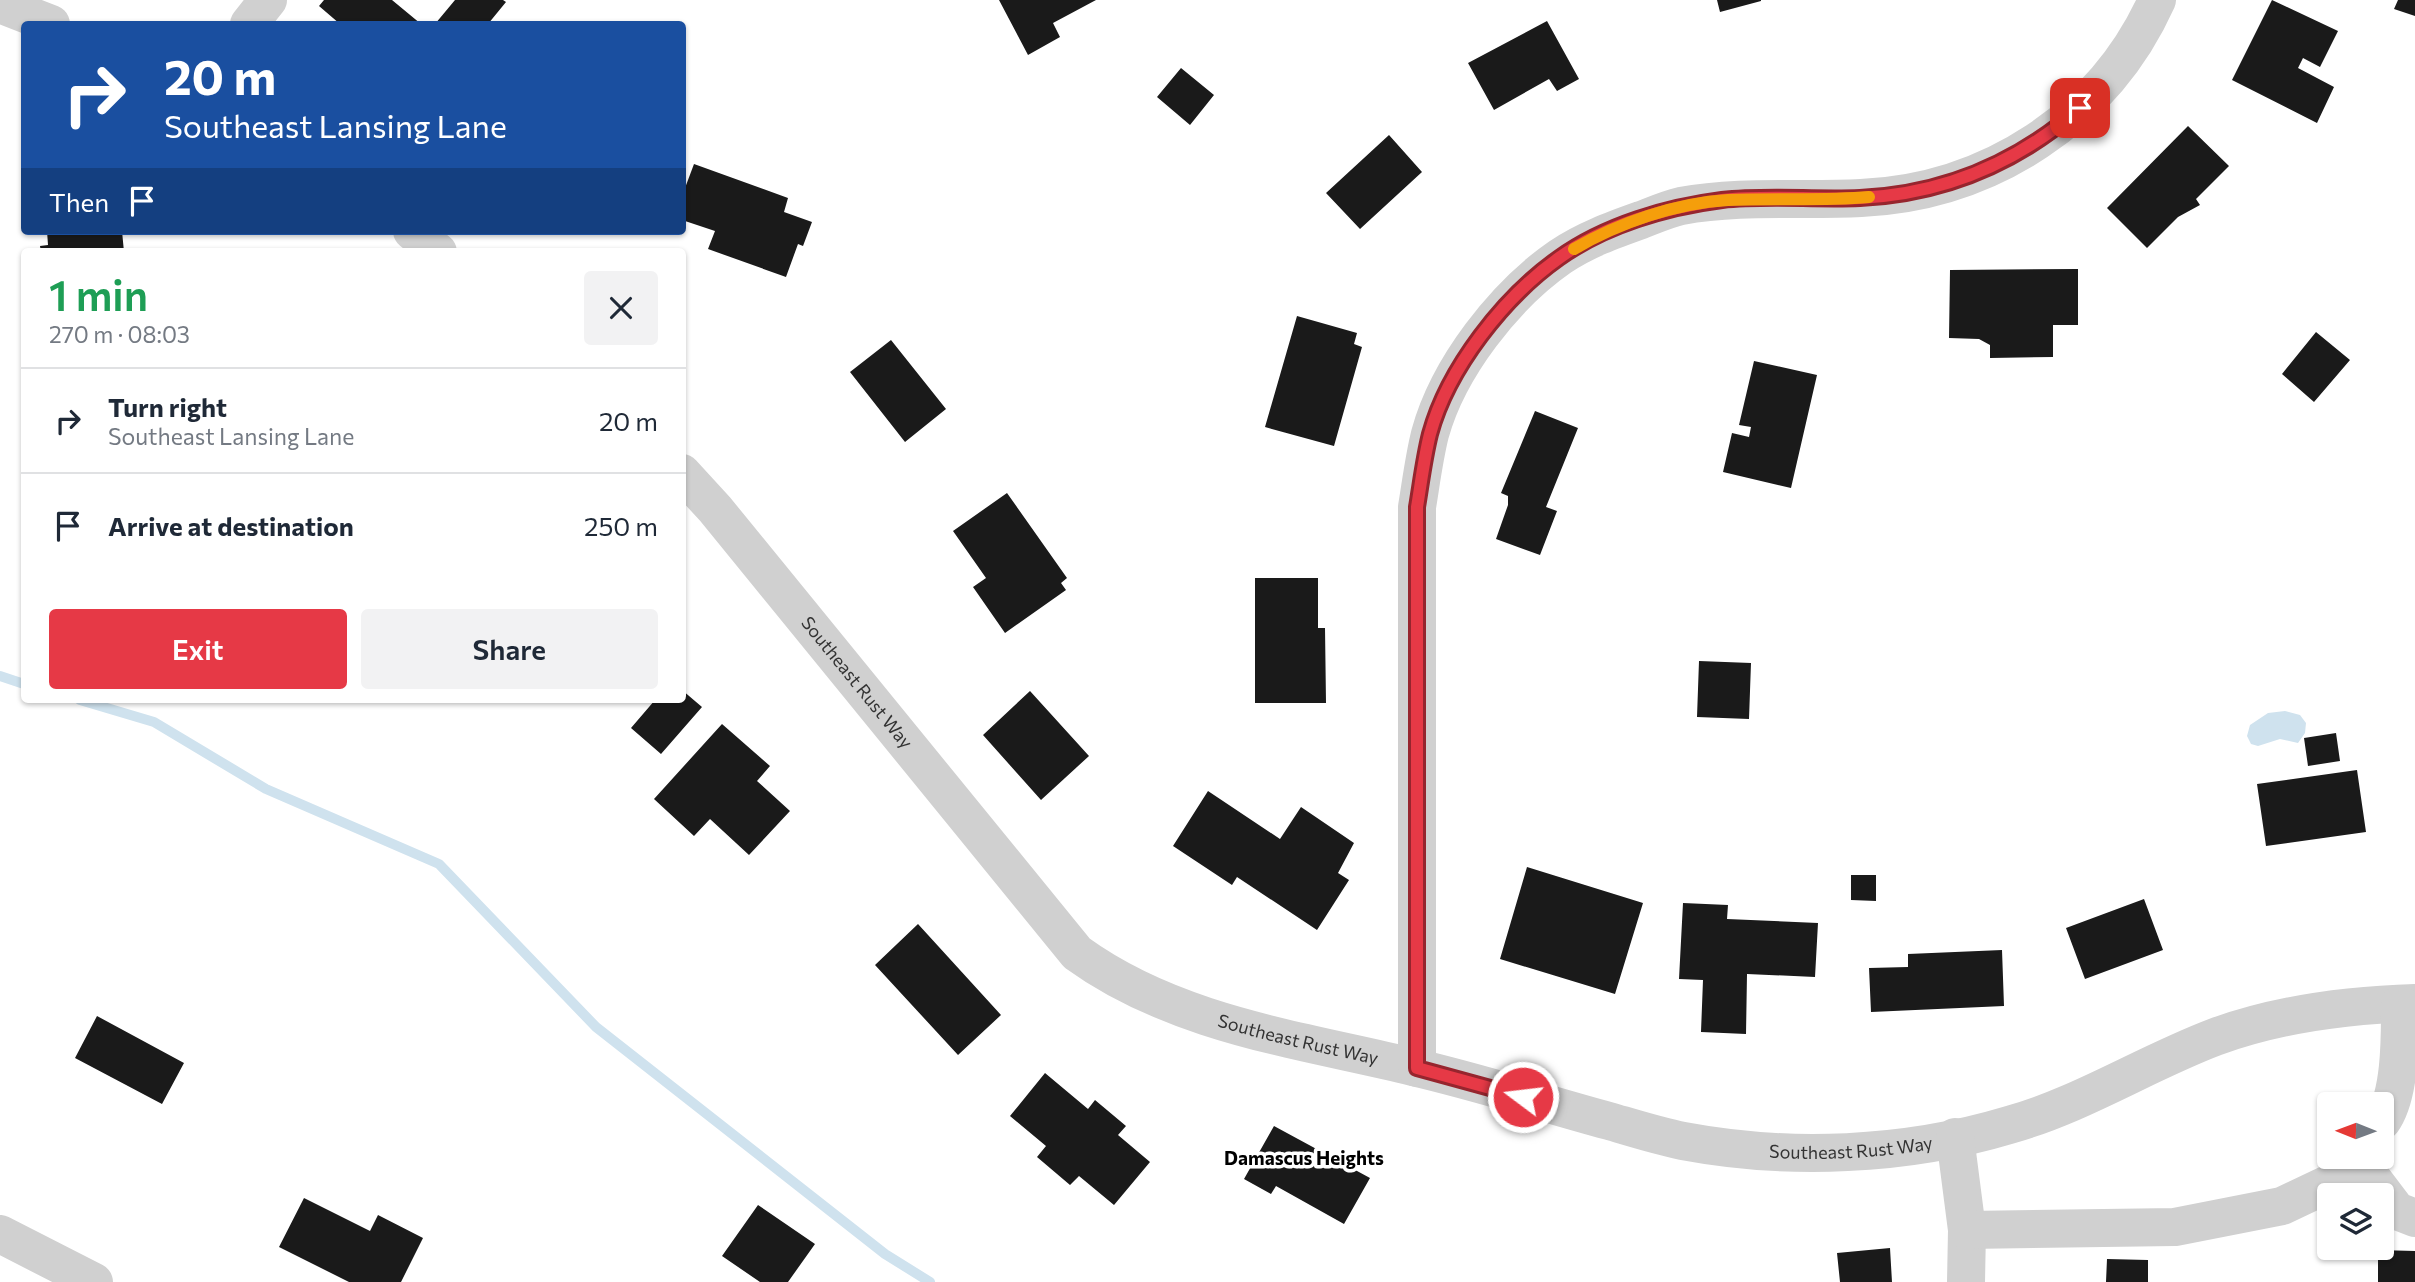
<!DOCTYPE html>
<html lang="en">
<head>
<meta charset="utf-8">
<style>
  body { margin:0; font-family:Commissioner,sans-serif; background:#f2f2f3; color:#1f2937; height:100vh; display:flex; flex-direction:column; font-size:26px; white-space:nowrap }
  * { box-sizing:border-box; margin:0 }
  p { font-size:23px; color:#747a83 }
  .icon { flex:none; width:38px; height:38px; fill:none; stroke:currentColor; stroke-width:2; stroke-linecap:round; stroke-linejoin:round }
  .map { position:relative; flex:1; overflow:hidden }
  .details { position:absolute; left:21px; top:248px; width:665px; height:455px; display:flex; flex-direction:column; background:#fff; border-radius:7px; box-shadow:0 2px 5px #0004 }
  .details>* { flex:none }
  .guide { position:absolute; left:21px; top:21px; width:665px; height:214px; border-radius:7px; box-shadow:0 2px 5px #0004; background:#1a4fa0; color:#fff; overflow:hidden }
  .needle { width:46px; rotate:271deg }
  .fabs { position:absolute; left:2317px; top:1092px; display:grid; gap:14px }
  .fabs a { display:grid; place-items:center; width:77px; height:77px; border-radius:7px; background:#fff; box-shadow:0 2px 5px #0004; font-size:35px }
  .pin { position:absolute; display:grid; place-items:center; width:60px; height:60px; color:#fff; margin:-30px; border-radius:14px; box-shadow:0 4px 10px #0006 }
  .me { position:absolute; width:77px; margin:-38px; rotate:285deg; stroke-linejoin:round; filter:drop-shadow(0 0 5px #0008) }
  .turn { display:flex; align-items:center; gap:24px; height:147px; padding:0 28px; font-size:32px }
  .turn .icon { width:91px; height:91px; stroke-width:2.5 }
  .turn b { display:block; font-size:49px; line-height:60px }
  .then { display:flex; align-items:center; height:66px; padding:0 28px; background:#0003; gap:14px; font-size:26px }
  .round { display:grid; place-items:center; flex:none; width:74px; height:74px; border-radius:7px; background:#f2f2f3 }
  .head { display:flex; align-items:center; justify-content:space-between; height:119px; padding:0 28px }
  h1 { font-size:42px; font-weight:600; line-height:52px; color:#1e9e55 }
  .cta { display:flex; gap:14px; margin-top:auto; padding:14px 28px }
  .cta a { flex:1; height:80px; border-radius:7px; background:#e63946; color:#fff; font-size:28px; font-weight:600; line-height:80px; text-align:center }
  .cta a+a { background:#f2f2f3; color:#1f2937 }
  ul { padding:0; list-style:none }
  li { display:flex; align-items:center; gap:21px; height:105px; padding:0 28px; border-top:2px solid #e0e1e3 }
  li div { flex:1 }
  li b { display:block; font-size:26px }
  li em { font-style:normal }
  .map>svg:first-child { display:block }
  .water { fill:#cfe2ee }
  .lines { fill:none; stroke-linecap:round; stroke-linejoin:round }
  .stream { stroke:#cfe2ee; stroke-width:10 }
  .building { fill:#1a1a1a }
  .minor { stroke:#d0d0d0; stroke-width:38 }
  .route-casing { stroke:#96252e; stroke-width:18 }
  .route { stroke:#e63946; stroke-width:12 }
  .slow { stroke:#f59e0b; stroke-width:12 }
  .labels { text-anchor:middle; stroke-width:7; stroke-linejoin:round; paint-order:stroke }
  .street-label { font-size:18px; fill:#333; stroke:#fff }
  .neighbourhood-label { font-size:19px; font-weight:bold; fill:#000; stroke:#fff }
</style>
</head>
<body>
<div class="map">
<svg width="2415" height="1282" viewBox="0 0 2415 1282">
  <rect width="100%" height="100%" fill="#fff"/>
  <path class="water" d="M2285 711 2300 715 2306 723 2305 733 2298 743 2280 739 2258 746 2251 744 2247 736 2250 725 2268 713Z"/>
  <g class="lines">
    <path class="stream" d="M0 676 24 684
      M80 700 154 722 266 789 439 864 596 1027 885 1254 930 1282"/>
  </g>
  <path class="building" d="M324 0H392L421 24H340L319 6Z
    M455 0H503L506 2 488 24H435Z
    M999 0H1096L1053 23 1060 37 1028 55Z
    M1717 0H1761V1L1720 12Z
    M2272 0 2338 31 2320 67 2303 58 2298 68 2334 87 2317 123 2232 80Z
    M2398 0H2415V16L2394 9Z
    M1547 21 1579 79 1557 91 1549 79 1494 110 1468 63Z
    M1181 68 1214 95 1190 125 1157 97Z
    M2188 126 2229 166 2196 199 2200 205 2178 217 2147 248 2107 208Z
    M1389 135 1422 172 1360 229 1326 193Z
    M694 164 788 198 784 212 812 222 803 246 798 244 786 277 708 249 715 231 682 220V196Z
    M47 231H122L124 252H41L40 246 48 245Z
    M2078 269V325H2053V357L1990 358V345L1979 339 1949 338 1950 270Z
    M1297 316 1357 333 1354 344 1362 347 1334 446 1265 427Z
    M2316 332 2350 360 2314 402 2282 374Z
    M891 340 946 409 905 442 850 372Z
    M1754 361 1817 375 1791 488 1723 472 1732 433 1749 437 1751 427 1739 425Z
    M1535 411 1578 428 1546 507 1557 511 1540 555 1496 539 1508 505V496L1501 493Z
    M1007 493 1067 578 1061 583 1066 590 1005 633 973 587 986 578 953 531Z
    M1255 578H1318V628H1325L1326 703H1255Z
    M1699 661 1751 663 1749 719 1697 717Z
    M682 690 702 707 661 754 631 728 655 700H682Z
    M1030 691 1089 756 1041 800 983 735Z
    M722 724 770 766 757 781 790 811 749 855 710 819 694 836 654 799Z
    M2336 733 2340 761 2308 766 2304 738Z
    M2357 770 2366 832 2266 846 2257 784Z
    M1208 791 1280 839 1301 807 1354 843 1338 873 1349 880 1317 930 1237 877 1232 885 1173 846Z
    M1527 867 1643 903 1615 994 1500 959Z
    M1851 875H1876V901L1851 900Z
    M2144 899 2163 950 2085 979 2066 928Z
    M1683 903 1728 905 1727 919 1818 923 1815 977 1747 974 1746 1034 1701 1032 1703 980 1679 979Z
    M918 924 1001 1015 958 1055 875 965Z
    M2002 950 2004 1006 1871 1012 1869 968 1908 967V954Z
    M97 1016 184 1063 162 1104 75 1058Z
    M1045 1073 1088 1109 1095 1100 1126 1126 1118 1135 1150 1162 1114 1205 1079 1176 1070 1185 1037 1157 1046 1146 1010 1116Z
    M1274 1126 1370 1178 1344 1224 1276 1186 1271 1194 1244 1179Z
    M304 1198 370 1231 378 1215 423 1238 401 1282H349L279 1247Z
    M758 1205 815 1244 788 1282H760L722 1256Z
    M1890 1248 1892 1282H1840L1837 1253Z
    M2378 1250 2415 1251V1282H2378Z
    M2107 1259 2148 1260V1282H2106Z"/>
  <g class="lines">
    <g class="minor">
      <path d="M0 4 51 24"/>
      <path d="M249 24 268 0"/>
      <path d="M412 231 438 252"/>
      <path id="s1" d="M682 473 715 509 1077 953C1175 1024 1297 1039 1413 1067 1478 1082 1543 1103 1609 1121 1633 1128 1658 1136 1683 1141 1789 1161 1906 1156 2009 1125 2081 1105 2146 1063 2215 1037 2278 1014 2348 1005 2415 1003"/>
      <path d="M1417 1068V507C1421 483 1424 458 1430 434 1448 368 1504 296 1560 257 1585 240 1613 230 1641 220 1654 215 1668 209 1681 206 1740 195 1801 201 1861 198 1989 192 2104 118 2157 0"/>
      <path d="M2382 1121C2401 1095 2400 1036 2400 1004"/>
      <path d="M1955 1137 1967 1230 1966 1282"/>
      <path d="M2356 1157 2397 1211 2415 1218"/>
      <path d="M1967 1230 2175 1227 2282 1206 2341 1178 2356 1157"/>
      <path d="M0 1234 94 1282"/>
    </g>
  </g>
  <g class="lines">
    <g class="route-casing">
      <path id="route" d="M1523 1097 1417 1068V507C1421 483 1424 458 1430 434 1448 368 1504 297 1559 258 1605 225 1667 207 1722 200 1767 195 1814 200 1860 198 1944 194 2016 164 2080 108"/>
    </g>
    <use href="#route" class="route"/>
    <path class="slow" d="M1574 249C1618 223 1676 203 1728 200 1775 198 1822 201 1869 197"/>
  </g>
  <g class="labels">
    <g class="street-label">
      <text dy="6" stroke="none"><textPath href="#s1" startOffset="273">Southeast Rust Way</textPath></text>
      <text dy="6" stroke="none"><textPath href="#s1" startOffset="861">Southeast Rust Way</textPath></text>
      <text dy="6" stroke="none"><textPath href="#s1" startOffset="1428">Southeast Rust Way</textPath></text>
    </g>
    <g class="neighbourhood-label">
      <text x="1304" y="1165">Damascus Heights</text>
    </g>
  </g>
</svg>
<div class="fabs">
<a><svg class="needle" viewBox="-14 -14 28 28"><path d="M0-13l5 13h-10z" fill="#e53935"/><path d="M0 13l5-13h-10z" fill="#747a83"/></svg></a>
<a><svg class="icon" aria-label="layers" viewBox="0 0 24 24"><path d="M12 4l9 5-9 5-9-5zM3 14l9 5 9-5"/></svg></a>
</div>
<div class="pin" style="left:2080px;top:108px;background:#d93025"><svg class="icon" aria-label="arrive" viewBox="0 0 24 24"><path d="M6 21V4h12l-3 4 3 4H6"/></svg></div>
<svg class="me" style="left:1523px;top:1097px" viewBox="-20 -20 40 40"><circle r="17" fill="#e63946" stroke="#fff" stroke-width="3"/><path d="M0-11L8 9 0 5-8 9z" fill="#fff"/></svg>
<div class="guide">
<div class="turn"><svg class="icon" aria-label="right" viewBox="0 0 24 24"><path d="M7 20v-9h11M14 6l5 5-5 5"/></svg><div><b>20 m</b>Southeast Lansing Lane</div></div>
<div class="then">Then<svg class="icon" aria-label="arrive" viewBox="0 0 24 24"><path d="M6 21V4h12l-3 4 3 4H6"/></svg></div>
</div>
<section class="details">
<div class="head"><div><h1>1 min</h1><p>270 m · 08:03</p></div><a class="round"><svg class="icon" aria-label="close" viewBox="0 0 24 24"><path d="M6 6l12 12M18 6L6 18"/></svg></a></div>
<ul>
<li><svg class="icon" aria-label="right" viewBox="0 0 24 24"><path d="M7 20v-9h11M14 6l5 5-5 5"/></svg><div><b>Turn right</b><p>Southeast Lansing Lane</p></div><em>20 m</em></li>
<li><svg class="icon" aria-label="arrive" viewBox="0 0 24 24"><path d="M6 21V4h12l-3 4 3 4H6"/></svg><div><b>Arrive at destination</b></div><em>250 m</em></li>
</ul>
<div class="cta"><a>Exit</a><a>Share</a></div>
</section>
</div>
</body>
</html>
